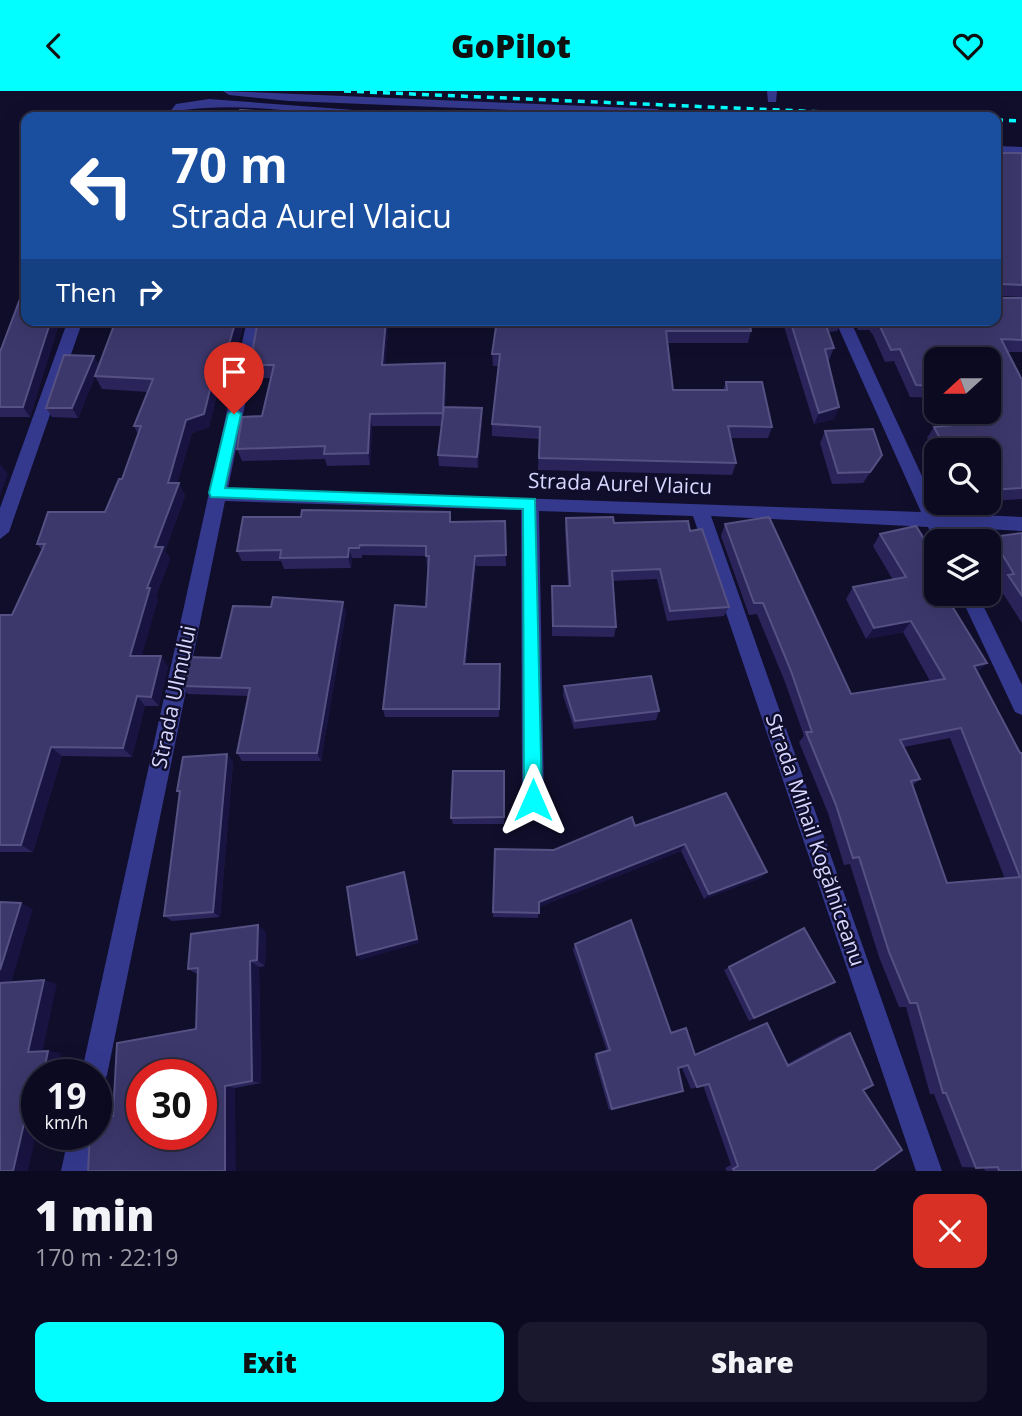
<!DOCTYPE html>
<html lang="en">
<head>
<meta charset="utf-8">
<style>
  body { margin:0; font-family:"Open Sans",sans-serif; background:#1a182d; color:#f1f3f6; height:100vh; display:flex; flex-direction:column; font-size:26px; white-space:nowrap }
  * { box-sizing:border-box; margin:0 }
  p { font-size:23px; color:#9a9aa5 }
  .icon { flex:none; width:38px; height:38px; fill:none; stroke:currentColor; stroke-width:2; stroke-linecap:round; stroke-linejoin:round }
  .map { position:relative; height:1080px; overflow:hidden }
  .panel { display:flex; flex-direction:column; background:#0c0a20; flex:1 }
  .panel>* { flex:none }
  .guide { position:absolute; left:21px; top:21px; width:980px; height:214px; border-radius:14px; box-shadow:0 7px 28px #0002,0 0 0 2px #2c2b3e; background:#1a4fa0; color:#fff; overflow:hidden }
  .needle { width:46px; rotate:249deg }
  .tools { position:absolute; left:924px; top:256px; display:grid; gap:14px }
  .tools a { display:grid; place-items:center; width:77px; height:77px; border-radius:14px; background:#0c0a20; box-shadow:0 7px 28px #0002,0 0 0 2px #2c2b3e; font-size:35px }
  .speed { position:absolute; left:21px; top:968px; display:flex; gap:14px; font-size:35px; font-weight:700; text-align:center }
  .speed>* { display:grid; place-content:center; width:91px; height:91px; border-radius:50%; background:#0c0a20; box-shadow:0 7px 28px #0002,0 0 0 2px #2c2b3e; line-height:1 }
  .speed small { font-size:18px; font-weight:400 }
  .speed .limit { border:10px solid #d22; background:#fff; color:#111 }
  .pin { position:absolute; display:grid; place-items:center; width:60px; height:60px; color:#fff; margin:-72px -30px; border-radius:50% 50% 50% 0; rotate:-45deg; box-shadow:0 0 7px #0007 }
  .pin .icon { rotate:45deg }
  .me { position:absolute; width:77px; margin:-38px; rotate:0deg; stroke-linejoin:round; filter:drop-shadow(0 0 5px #0008) }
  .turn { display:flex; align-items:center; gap:24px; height:147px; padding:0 35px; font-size:32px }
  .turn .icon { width:91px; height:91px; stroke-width:2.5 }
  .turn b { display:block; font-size:49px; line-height:60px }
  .then { display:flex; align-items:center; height:66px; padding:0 35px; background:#0003; gap:14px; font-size:26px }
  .round { display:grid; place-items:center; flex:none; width:74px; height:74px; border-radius:14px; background:#1a182d }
  .headline { display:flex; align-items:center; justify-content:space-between; height:119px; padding:0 35px }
  h1 { font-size:42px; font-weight:800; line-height:52px }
  .action { display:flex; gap:14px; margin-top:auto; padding:14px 35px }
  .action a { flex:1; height:80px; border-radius:14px; background:#03feff; color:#111; font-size:28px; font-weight:800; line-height:80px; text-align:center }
  .action a+a { background:#1a182d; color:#f1f3f6 }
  header { display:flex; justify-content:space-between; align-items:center; height:91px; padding:0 35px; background:#03feff; color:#111; font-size:32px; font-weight:800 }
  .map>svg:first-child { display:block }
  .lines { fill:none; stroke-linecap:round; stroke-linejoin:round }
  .service { fill:#34398e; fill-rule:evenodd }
  .minor { fill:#34398e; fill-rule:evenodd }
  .rail { stroke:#03feff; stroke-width:3.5; stroke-dasharray:7 6; stroke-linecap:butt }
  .wall { fill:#2a245a; fill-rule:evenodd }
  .shaded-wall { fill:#181340 }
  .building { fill:#3d386c; stroke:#555183; stroke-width:2; fill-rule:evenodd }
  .route { fill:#03feff; stroke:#02a5a6; stroke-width:2 }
  .labels { text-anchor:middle; stroke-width:5; stroke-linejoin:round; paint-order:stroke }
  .street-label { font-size:21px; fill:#d8d7ff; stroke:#100e2b }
</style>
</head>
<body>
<header><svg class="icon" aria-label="back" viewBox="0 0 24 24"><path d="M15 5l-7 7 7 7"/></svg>GoPilot<svg class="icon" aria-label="heart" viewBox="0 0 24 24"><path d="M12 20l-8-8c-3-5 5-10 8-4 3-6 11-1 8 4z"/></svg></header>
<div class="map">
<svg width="1022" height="1080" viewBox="0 0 1022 1080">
  <rect width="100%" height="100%" fill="#100e2b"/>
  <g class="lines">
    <path class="service" d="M767 0H777L776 11H768Z"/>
    <path class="minor" d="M223 0 657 18 683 26 289 10 229 4Z
      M209 8 395 22 401 26C329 29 255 9 184 19L178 26H166L176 13Z
      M996 55 1022 56V64L996 63Z
      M68 229H83L9 441 0 448V417Z
      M247 229H262L228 397 921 421 835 229H850L939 422 1022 426V440L946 436 952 450H936V454L928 436 711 425 942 1080H916L693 425 539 420 544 709 541 716 533 719 525 716 522 709 521 419 225 410 107 984 103 993 96 996V984H81Z
      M959 502H977L1022 594V624L1015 621Z
      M69 1043H95L87 1080H61Z"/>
    <path class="rail" d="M344 0 939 26
      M996 29 1022 30"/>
  </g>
  <path class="wall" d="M1022 62V206L1001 205V207H1022V261H1008L1022 289V408L989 410V359H936V366L927 347 934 336 967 333V320H989V268H936V307L910 306 894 270 885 271 873 244 869 239H858L852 229H996Z
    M26 229H60L30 326H0V261Z
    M116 229H245L228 287H221L209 336 192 342 177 392H179L185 405 165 460 170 468 156 505 158 508 141 565 168 575 159 615H145L132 666 62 665 33 761H0V524H12L42 459 37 453 105 421 122 388 138 343 134 335 147 301 102 298 95 285 78 327 52 326 46 317 99 274Z
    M389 229 385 273 446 286 445 316 482 329 478 377 439 375 438 364 442 335H372L370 374 327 375 325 368 242 370 237 358 262 325 271 287H255L250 274Z
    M497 229 751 240 748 252H668L673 299H723L726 291 772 336 768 347H731L736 372 732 384 538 379 539 348 492 345V333L499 275H493L492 263Z
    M782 229H842L837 240 828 241 834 257 829 269H828L839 316 834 328 814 333Z
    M825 340 882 364 876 375 863 392 832 393 820 352Z
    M566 427 690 440 729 516 724 525 667 530 657 488 612 490 616 536 614 546 552 545V495H568L565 438Z
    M505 430 506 475H476L466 573H500L499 626H385L383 618 426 516 428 476H427L426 465 362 464V467H352L351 477 284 478 281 470H242L237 460 451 431Z
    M725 433 851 603 930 590 903 541 866 548 846 508 853 496 893 489 873 455 880 443 936 502 1020 662 1022 1080H985L984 1077 962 1076 934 1003H930L906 916H899L879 866 850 773 844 774 828 722 799 651 804 645 785 591 757 523 749 524 721 445ZM950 647 1005 788 947 792 913 694 920 688 904 656Z
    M1022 442V532L998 495 1002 491 989 469V450L992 446Z
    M346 520 321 670H242L237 662 248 605 188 603 182 595Z
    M564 595 659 620 656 629 574 638 563 604Z
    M227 663 233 671 220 826 172 830 164 825 180 703 177 700Z
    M504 680V733H453L451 727Z
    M726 702 761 787 704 808 681 760 539 816 538 827 493 826V821L554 759 635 735Z
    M266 841 265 875 259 876 261 992 235 997 113 1025 196 938 197 883 188 878Z
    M575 853 695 964 787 973 839 945 850 942 863 999 873 1080H727L725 1077 731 1074 703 994 691 998 682 977 679 978 683 1000 609 1019 594 966 596 963 607 960 573 859Z
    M729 876 835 891 749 930 724 879Z"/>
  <path class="shaded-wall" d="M51 229H60L30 326 23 316Z
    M236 229H245L228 287 223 274Z
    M386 229H389L384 287 382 274Z
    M94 265 100 275 78 327 72 317Z
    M445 272 446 286 444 335 443 322Z
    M216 274 221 287 209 336 192 342 174 404 168 392 186 329Z
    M839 316 834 328 814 333 819 322Z
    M482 317V329L478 377 477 366Z
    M370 323 372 335 370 374 368 362Z
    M882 364 876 375 863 392 870 381Z
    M0 373 8 383 0 405Z
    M179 392 185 405 165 460 170 468 156 505 158 508 139 575 130 565 147 497 155 456Z
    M349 457 352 467 351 477 348 466Z
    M475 465 476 475 465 582 464 573Z
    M343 511 346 520 321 670 317 662Z
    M911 530 903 541 866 548 874 537Z
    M161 565 168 575 159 615 151 606Z
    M987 572 976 583 974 575Z
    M137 605 145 615 132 666 123 657Z
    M51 656 62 665 33 761 21 754Z
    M227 663 233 671 220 826 213 821Z
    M685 753 681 760 539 816V811Z
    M404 781 406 787 419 852 361 869 357 864Z
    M767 781 761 787 704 808 709 803Z
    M21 812 33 818 10 896 0 893V879Z
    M258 834 266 841 265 875 257 869Z
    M250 870 259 876 261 992 252 990Z
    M44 889 57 893 42 963 28 961Z
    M48 960 61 962 57 984H43Z
    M225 995 235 997 236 1080H225Z
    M26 1024H37V1039L28 1080H13Z"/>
  <path class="building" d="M240 19 271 21 268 26H236Z
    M996 62H1022V194L1001 193V207H1022V249L1001 248 1022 289V397L989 399V359H946L934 336 975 332V320H989V268H936V295L916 294 900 258 891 259 877 229H996Z
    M26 192V229H51L23 316H0V261Z
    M116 229H236L223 274H216L204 323 186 329 168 392H179L155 456H163L147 497H150L130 565H161L151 606 137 605 123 657 51 656 21 754H0V524H12L45 453H37L48 421H105L119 388H122L141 335H134L153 288 95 285Z
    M258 229H386L382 274 445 272 443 322 370 323 368 362 324 363 325 355 237 358 242 326 262 325 274 274H250Z
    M497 229H749L751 240H666L673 299H727L726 291H762L772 336 728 335 736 372 539 367 540 336 492 333 500 263H492Z
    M790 229H824L834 257 825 258 839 316 819 322Z
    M64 264 94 265 72 317H46Z
    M444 316 482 317 477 366 438 364Z
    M873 338 882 364 870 381 838 382 825 340Z
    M302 419 450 421V431L505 430 506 464 475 465 464 573H500L499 618H383L395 514 426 516 429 465H426V455L360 454 359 457H349L348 466 280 467 281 459 237 460 243 426H301Z
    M613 426 614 432 688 430 690 440 702 438 729 516 670 520 660 478 612 480 616 536 553 535 552 495H570L566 427Z
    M769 426 851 603 945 588 911 530 874 537 853 496 906 486 880 443 916 435 936 467V502H944L987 572 974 575 1020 662H1022V1080H999L998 1076 976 1077 946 1002H943L917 912H910L889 861 859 766 853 767 836 714 806 641H812L791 580 763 512H754L725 433ZM961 637 1020 786 947 792 911 690 920 688 900 649Z
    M1022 442V505L1008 484 1014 483 992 446Z
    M273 506 343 511 317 662H237L250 597 182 595 188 566 221 567 233 515 271 516Z
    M651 585 659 620 575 630 564 595Z
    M227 663 213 821 164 825 180 700H177L183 666Z
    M453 680H504V726L451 727Z
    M726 702 767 781 709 803 685 753 539 811V822L493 821 495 758 554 759 632 726 635 735Z
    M404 781 417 848 357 864 347 796Z
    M0 811 21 812 0 879Z
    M631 829 671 942 686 937 695 964 767 932 788 975 850 942 873 994 863 999 902 1059 873 1080H734L733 1078 738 1075 709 993 697 996 688 974 678 977 683 1000 612 1018 596 963 610 959 575 853Z
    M258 834 257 869 250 870 252 990 225 995V1080H88L90 1043H96V1029L113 1025 117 952 196 938 198 877 188 878 191 843ZM142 984H201V1043H142Z
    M804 837 835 891 754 927 729 876Z
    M44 889 28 961 48 960 43 984H37V1013L35 1023 26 1024 13 1080H0V892Z"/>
  <path class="route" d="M234 318 241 323 225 397 535 408 542 709 539 715 533 718 527 715 524 709 523 418 211 406 209 402 228 323Z"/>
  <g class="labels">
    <g class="street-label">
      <text transform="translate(620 393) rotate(2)" y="7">Strada Aurel Vlaicu</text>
      <text transform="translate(174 606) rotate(-78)" y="7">Strada Ulmului</text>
      <text transform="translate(815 749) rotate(71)" y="7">Strada Mihail Kogălniceanu</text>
    </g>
  </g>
</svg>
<div class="tools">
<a><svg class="needle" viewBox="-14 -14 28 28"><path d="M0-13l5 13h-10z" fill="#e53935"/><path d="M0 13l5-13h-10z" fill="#9a9aa5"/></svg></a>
<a><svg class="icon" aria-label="search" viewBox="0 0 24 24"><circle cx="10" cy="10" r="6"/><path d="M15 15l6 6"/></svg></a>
<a><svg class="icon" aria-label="layers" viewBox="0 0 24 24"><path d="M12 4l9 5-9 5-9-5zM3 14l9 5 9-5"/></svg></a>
</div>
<div class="speed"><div>19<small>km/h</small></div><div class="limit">30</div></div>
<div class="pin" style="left:234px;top:323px;background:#d93025"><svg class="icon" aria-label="arrive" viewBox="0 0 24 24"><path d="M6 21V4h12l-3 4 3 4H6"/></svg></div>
<svg class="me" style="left:533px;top:709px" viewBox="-20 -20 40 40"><path d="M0-17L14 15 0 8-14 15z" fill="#03feff" stroke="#fff" stroke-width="4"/></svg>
<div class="guide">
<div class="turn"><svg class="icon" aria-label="left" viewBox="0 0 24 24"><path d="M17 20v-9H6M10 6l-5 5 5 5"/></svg><div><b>70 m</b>Strada Aurel Vlaicu</div></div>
<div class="then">Then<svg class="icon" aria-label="right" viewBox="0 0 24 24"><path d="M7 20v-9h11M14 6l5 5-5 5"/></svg></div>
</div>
</div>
<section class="panel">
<div class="headline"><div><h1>1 min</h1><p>170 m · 22:19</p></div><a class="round" style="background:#d93025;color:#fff"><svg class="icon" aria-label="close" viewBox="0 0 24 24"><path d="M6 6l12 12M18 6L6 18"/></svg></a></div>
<div class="action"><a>Exit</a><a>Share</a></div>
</section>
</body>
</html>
